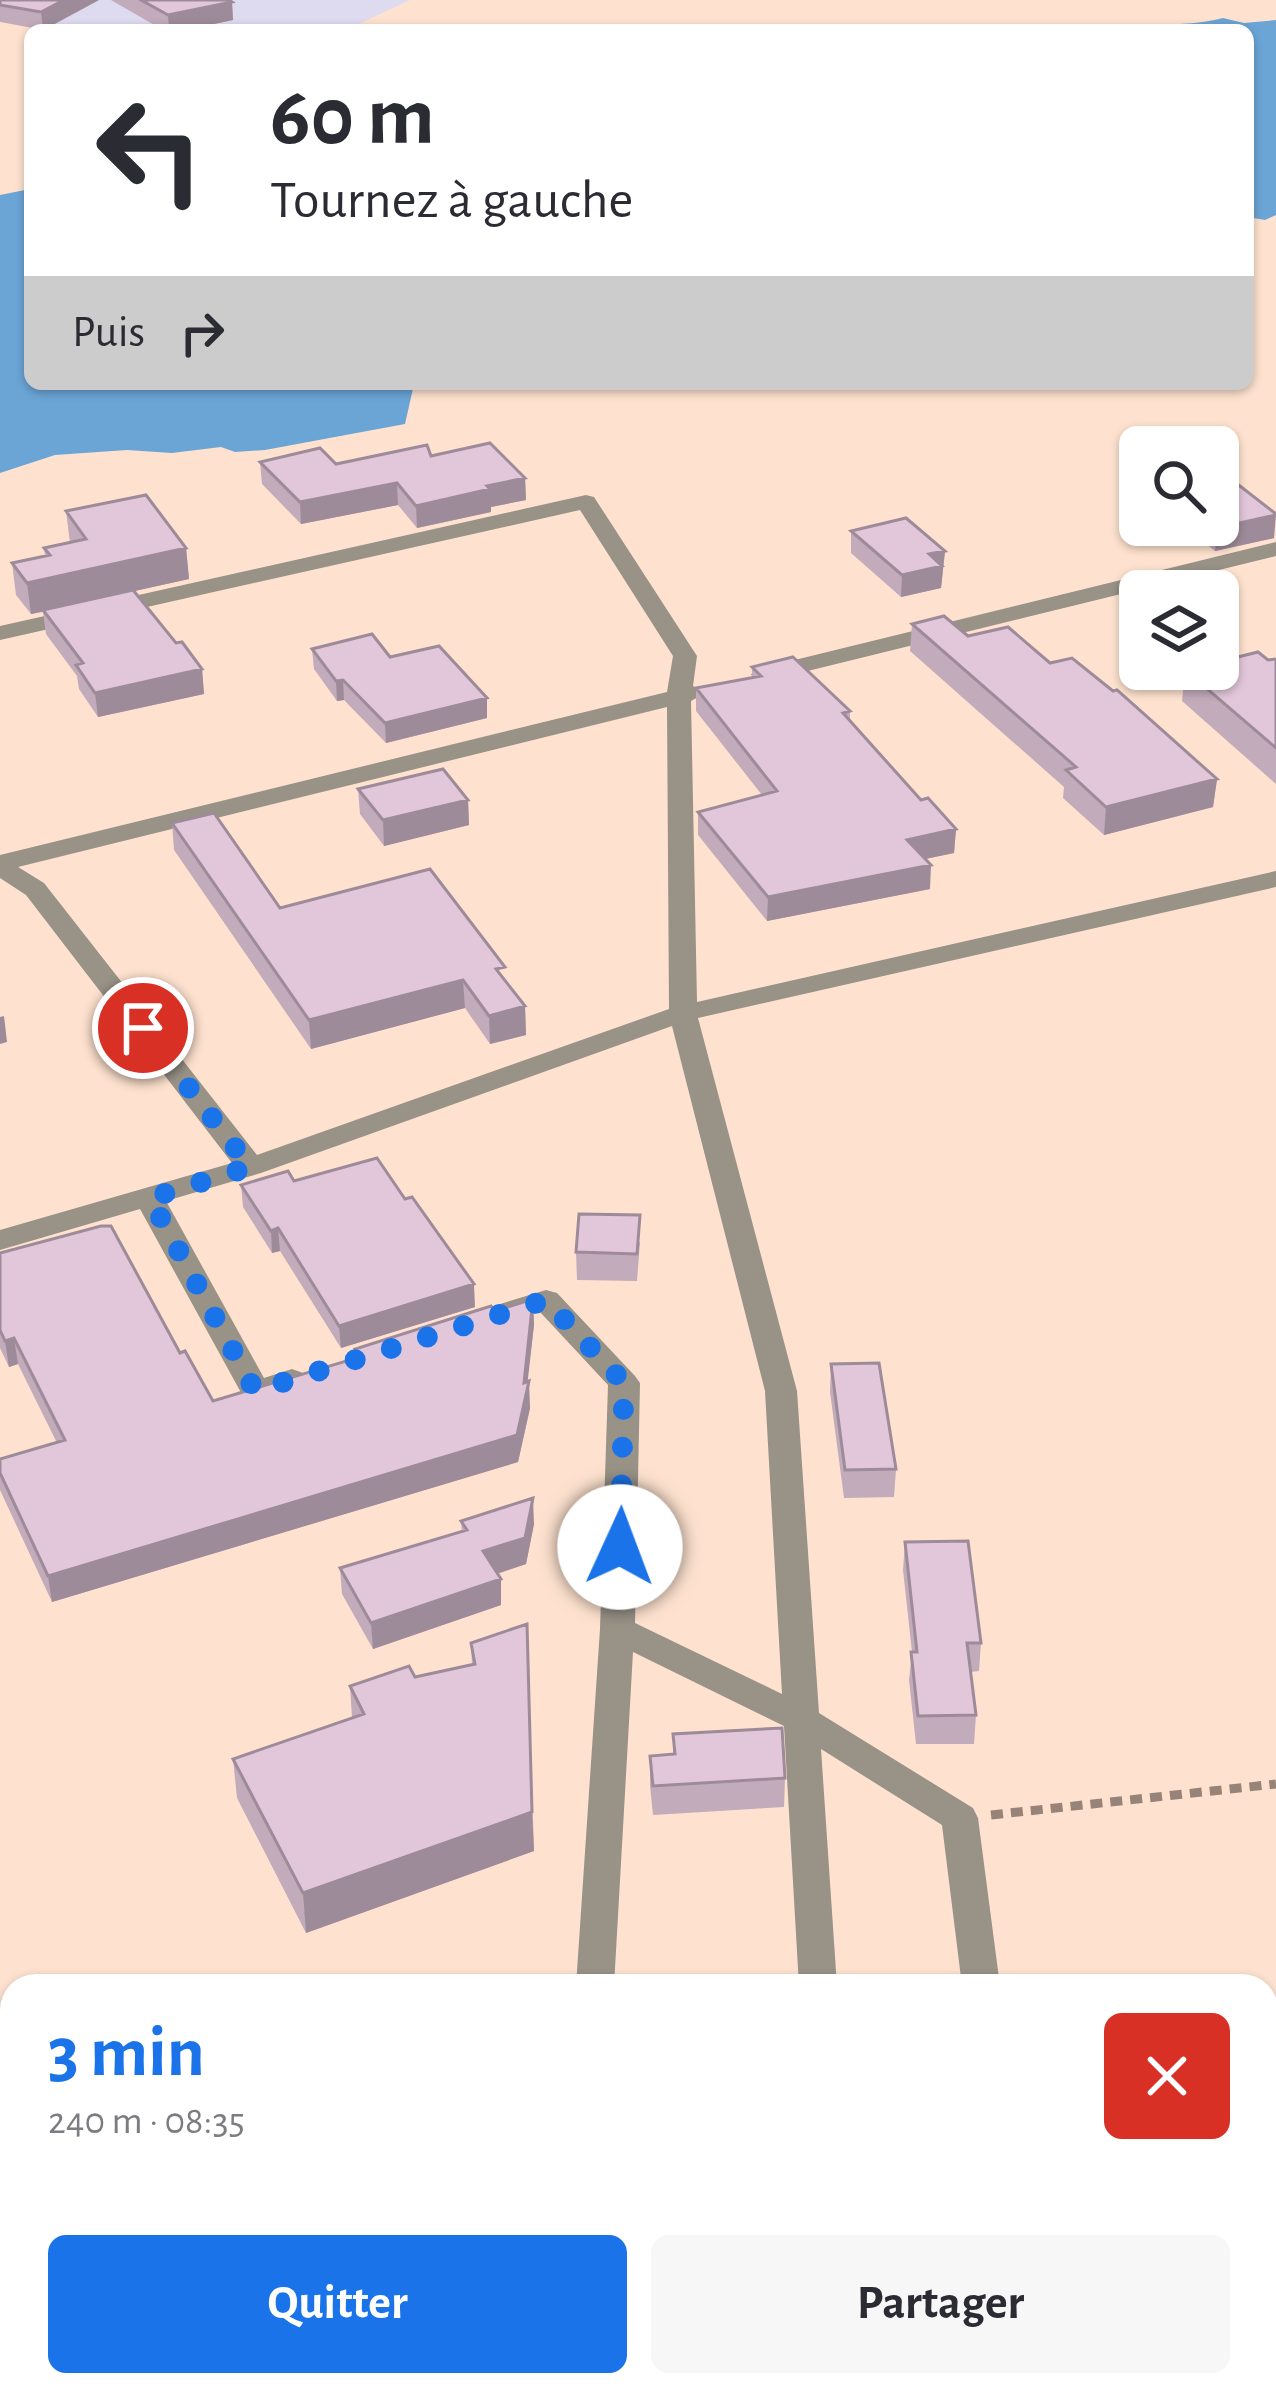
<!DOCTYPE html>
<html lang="fr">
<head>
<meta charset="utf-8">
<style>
  body { margin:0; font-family:"Alegreya Sans",sans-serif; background:#f7f7f7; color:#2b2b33; height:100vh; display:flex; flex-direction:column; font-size:45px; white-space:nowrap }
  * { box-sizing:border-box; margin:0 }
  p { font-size:39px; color:#7c7c81 }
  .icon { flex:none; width:66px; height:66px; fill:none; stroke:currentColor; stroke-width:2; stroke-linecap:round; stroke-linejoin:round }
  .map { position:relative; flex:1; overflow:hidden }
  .panel { position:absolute; left:0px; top:1974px; width:1278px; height:423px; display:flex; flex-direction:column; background:#fff; border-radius:36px 36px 0 0; box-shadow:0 3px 9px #0004 }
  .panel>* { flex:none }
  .top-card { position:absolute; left:24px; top:24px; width:1230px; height:366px; border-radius:18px; box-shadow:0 3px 9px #0004; background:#fff; color:#2b2b33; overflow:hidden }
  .controls { position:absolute; left:1119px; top:426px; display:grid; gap:24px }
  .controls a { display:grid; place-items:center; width:120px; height:120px; border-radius:18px; background:#fff; box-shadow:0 3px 9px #0004; font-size:60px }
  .pin { position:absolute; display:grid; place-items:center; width:102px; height:102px; color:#fff; margin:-51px; border:6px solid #fff; border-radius:50%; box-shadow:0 3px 12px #0007 }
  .me { position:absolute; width:132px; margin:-66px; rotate:2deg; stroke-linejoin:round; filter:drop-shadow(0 0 9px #0008) }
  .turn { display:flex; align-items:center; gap:42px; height:252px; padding:0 48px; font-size:54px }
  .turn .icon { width:156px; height:156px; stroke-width:2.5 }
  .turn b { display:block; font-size:84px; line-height:102px }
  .then { display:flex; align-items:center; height:114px; padding:0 48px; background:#0003; gap:24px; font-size:45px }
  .round { display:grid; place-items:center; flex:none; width:126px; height:126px; border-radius:18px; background:#f7f7f7 }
  .overview { display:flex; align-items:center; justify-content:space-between; height:204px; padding:0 48px }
  h1 { font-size:72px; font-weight:700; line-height:90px; color:#1a73e8 }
  .cta { display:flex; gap:24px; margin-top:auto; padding:24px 48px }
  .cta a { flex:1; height:138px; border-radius:18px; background:#1a73e8; color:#fff; font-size:48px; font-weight:700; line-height:138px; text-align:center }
  .cta a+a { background:#f7f7f7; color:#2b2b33 }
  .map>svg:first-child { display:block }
  .education { fill:#dedbf1 }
  .water { fill:#6aa5d6 }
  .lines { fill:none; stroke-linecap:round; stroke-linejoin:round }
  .path { stroke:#978377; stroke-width:9; stroke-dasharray:12 8; stroke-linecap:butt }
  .minor { fill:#989287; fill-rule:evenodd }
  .wall { fill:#c2abbb }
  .shaded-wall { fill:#9e8b99 }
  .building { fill:#e2c7da; stroke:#9e8b99; stroke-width:3 }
  .route { stroke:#1a73e8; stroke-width:21; stroke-dasharray:0 37.8 }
</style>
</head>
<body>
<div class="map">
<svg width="1276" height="2395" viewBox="0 0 1276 2395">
  <rect width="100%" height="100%" fill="#fee2cf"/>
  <path class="education" d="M0 0H410L346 30H82L0 14Z"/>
  <path class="water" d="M1223 18 1244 23 1276 20V215L1265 220 1248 217V30H1083C1129 20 1177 30 1223 18Z
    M30 189V384H414L405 424 265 450 235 452 221 447 172 453 127 450 55 455 0 473V195Z"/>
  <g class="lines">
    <path class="path" d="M991 1815 1276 1784"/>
    <path class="minor" d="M586 495 594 497 697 656 693 686 705 693 691 701 697 1002 1276 871V887L698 1018 797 1391 819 1713 973 1808 978 1818 1000 1986H962L942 1825 821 1749 837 1986H799L784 1726 633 1652 614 1986H576L600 1629 608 1385 540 1312 498 1325 487 1322 482 1315 487 1308 546 1290 557 1293 635 1376 640 1383 635 1623 782 1694 765 1391 672 1026 261 1173 166 1201 264 1378 292 1369 303 1373 308 1380 303 1387 255 1402 244 1398 140 1209 0 1250V1230L232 1163 26 895 0 878V855L667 692 673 656 580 510 0 640V626ZM667 707 669 1009 257 1155 44 883 18 867Z
      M1276 542V556L763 682 751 675 754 670Z
      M1276 2186V2221L1266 2224V2189Z
      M548 2385H592L591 2395H547Z
      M801 2385H863L858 2395H796Z"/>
  </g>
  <path class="wall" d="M0 0H99L44 30 0 22Z
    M111 0H229L232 2 233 20 185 30H163Z
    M431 456 525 478 526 500 491 507V512L417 528 398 505 301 524 262 484 260 462 336 464Z
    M1140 462V491L1133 486 1135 463Z
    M66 511 186 548 189 579 134 591 176 643 202 669 204 694 98 717 79 689 77 676 46 634 43 612 31 614 16 595 12 563 45 556 44 548 70 543Z
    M1182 525H1218L1274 538 1215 551Z
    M851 531 945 551 941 588 901 597 851 553Z
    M912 624 968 636 1050 663 1217 779 1213 807 1104 835 1063 798 1064 787 910 651Z
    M312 649 390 657 487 718 386 743 344 700 337 701 314 669Z
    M1276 659V784L1182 701 1185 670Z
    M752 667 850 711V721L921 800 956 829 954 853 925 859 930 889 767 921 698 835V812L762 795 696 711V688L752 677Z
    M358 789 468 800 469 825 384 846 360 814Z
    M172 823 280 908 505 981 525 1006 526 1035 490 1044 465 1008 311 1049 174 850Z
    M294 1181 405 1199 475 1307 341 1348 280 1251 272 1253 243 1207 241 1185Z
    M640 1242 637 1281 577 1280 576 1252Z
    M0 1253 180 1353 213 1401 356 1358 355 1349 533 1299 534 1325 527 1382 530 1408 518 1462 52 1602 0 1490V1459L57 1443 18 1364 9 1367 0 1348Z
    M831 1364 896 1469 894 1497 844 1498 830 1392Z
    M461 1521 534 1524 526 1564 497 1574 501 1605 373 1649 342 1594 340 1568 462 1532Z
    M905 1542 981 1643 979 1671 971 1672 976 1715 974 1744H916L909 1680 912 1652 903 1570Z
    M527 1624 534 1851 306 1933 237 1798 233 1759 352 1718 350 1686 415 1677 472 1665 471 1643Z
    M673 1734 785 1778 784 1807 653 1815 650 1785V1756L673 1755Z
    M1276 2222V2289L1266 2275V2238L1268 2225Z
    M218 2385H316L317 2395H223Z
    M411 2385H466L440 2395H415Z"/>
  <path class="shaded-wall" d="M64 0H99L43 30 41 12Z
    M232 2 233 20 185 30H169L168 15Z
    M525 478 526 500 491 507V512L417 528 416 506Z
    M397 483 398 505 301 524 300 502Z
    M1276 515 1274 538 1215 551 1217 528Z
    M186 548 189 579 31 614 27 583Z
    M945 551 941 588 901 597 902 575 929 554Z
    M202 669 204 694 98 717 95 693Z
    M343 680 344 700 337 701 336 681Z
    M487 698V718L386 743 385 723Z
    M1217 779 1213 807 1104 835 1106 807Z
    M468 800 469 825 384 846 383 820Z
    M956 829 954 853 906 863 907 840Z
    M931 865 930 889 767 921 768 897Z
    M463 980 465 1008 311 1049 309 1020Z
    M525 1006 526 1035 490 1044 489 1016Z
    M4 1016 7 1042 0 1044V1017Z
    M278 1228 280 1251 272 1253 271 1231Z
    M474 1284 475 1307 341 1348 339 1326Z
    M533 1299 534 1325 526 1396 529 1381 530 1408 518 1462 52 1602 48 1576 524 1383Z
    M14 1338 18 1364 9 1367 5 1341Z
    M533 1498 534 1524 526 1564 484 1578 483 1551Z
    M501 1579V1605L373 1649 371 1623Z
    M532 1812 534 1851 306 1933 303 1893Z
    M305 2385H316L317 2395H306Z
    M418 2385H466L440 2395H419Z"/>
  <path class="building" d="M0 0H64L41 12 0 5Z
    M141 0H229L232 2 168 15Z
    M490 443 525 478 487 486 490 489 416 506 397 483 300 502 260 462 320 448 336 464 427 445 431 456Z
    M1218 469 1276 514V515L1217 528 1214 525H1218Z
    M146 495 186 548 27 583 12 563 50 555 44 548 86 539 66 511Z
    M906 518 945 551 929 554 942 566 902 575 851 531Z
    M133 590 176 643 182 642 202 669 95 693 76 665 83 663 43 610Z
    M944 616 968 636 1008 627 1050 663 1072 658 1113 691 1117 690 1217 779 1106 807 1066 770 1076 767 912 624Z
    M372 634 390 657 439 646 487 698 385 723 343 680 336 681 312 649Z
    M1258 652 1268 660 1276 659V748L1185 670 1218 669V662Z
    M793 657 850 711 843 713 921 800 928 798 956 829 907 840 931 865 768 897 698 812 777 791 696 688 761 676 752 667Z
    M443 769 468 800 383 820 358 789Z
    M214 813 280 908 430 869 505 967 496 969 525 1006 489 1016 463 980 309 1020 172 823Z
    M377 1158 405 1199 412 1197 474 1284 339 1326 278 1228 271 1231 241 1185 288 1171 294 1181Z
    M579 1214 640 1215 637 1254 576 1252Z
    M101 1226H111L180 1353 185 1351 213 1401 360 1357 355 1349 491 1306 495 1311 533 1299 524 1383 529 1381 517 1435 48 1576 0 1473V1459L65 1440 14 1338 5 1341 0 1330V1253Z
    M879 1363 896 1469 845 1470 831 1364Z
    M533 1498 525 1538 483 1551 501 1579 371 1623 340 1568 467 1530 461 1521Z
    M968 1541 981 1643H967L976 1715 918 1716 911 1652H917L905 1542Z
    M527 1624 532 1812 303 1893 233 1759 364 1714 350 1686 409 1666 415 1677 475 1664 471 1643Z
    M782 1728 785 1778 653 1786 650 1756 675 1754 673 1734Z
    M1276 2222V2236L1268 2225Z
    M231 2385H308L312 2395H235Z"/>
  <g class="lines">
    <path class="route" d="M143 1028 250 1167 150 1198 255 1391 546 1300 624 1383 620 1547"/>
  </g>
</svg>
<div class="controls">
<a><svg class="icon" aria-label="search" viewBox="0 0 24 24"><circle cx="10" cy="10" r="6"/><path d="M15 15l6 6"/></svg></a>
<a><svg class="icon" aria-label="layers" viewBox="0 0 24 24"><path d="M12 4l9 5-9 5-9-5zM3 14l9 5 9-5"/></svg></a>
</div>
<div class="pin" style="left:143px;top:1028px;background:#d93025"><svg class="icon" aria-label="arrive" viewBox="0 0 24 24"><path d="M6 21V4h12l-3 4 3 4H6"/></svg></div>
<svg class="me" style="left:620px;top:1547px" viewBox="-20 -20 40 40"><circle r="19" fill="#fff"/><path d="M0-13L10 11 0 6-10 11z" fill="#1a73e8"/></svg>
<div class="top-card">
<div class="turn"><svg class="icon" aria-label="left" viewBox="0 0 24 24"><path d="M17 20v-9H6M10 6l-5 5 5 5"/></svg><div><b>60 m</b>Tournez à gauche</div></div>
<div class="then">Puis<svg class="icon" aria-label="right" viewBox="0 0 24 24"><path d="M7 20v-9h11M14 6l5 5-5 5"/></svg></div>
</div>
<section class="panel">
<div class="overview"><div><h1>3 min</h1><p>240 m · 08:35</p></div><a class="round" style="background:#d93025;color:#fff"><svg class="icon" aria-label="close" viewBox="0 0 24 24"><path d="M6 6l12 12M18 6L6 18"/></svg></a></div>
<div class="cta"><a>Quitter</a><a>Partager</a></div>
</section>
</div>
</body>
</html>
